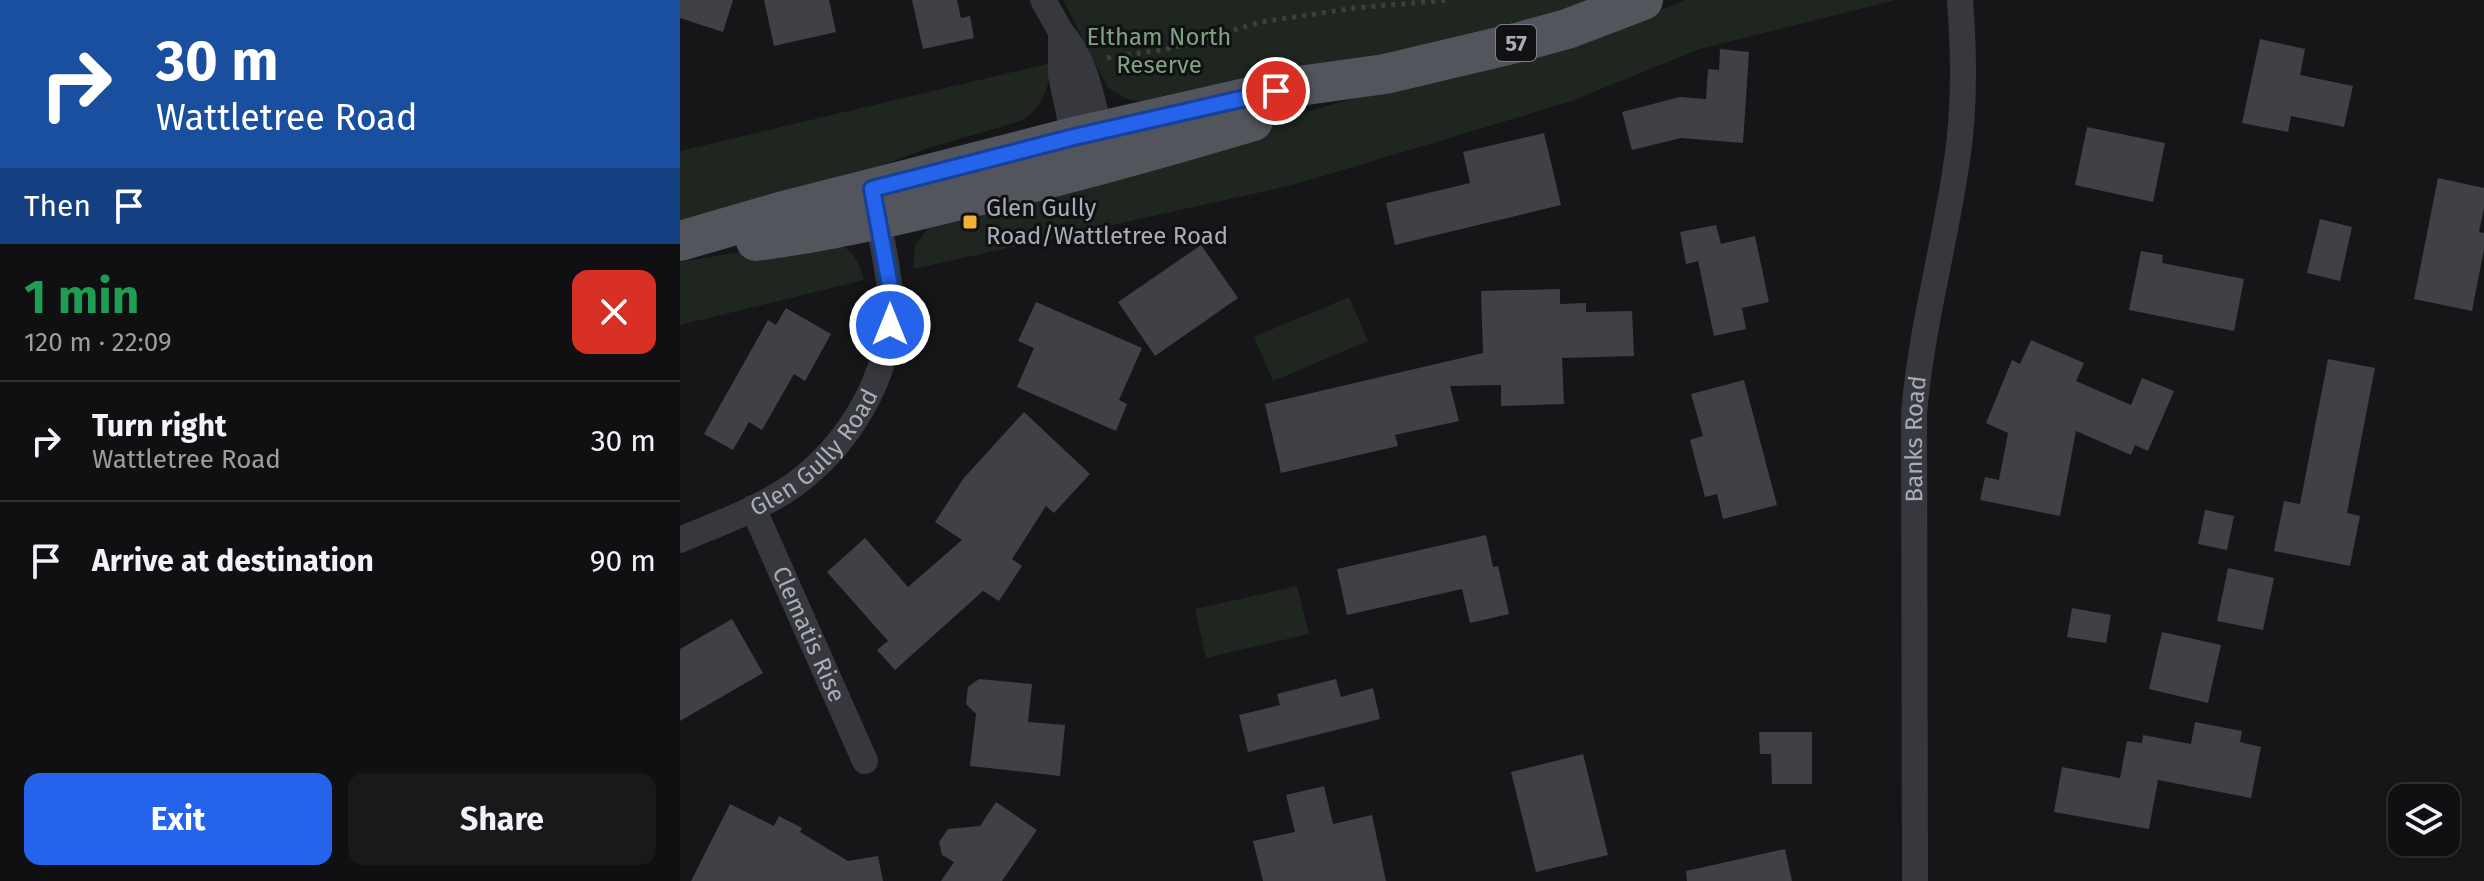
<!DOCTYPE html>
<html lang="en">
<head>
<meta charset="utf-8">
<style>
  body { margin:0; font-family:"Fira Sans",sans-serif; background:#19191b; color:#f1f3f6; height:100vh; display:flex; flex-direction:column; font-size:30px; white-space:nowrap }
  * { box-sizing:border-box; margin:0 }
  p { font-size:26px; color:#9c9d9f }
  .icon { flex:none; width:44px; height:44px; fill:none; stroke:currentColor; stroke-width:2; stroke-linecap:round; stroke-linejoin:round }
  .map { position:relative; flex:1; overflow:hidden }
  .side { display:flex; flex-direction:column; background:#101012; width:680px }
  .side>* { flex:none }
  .top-card { background:#1a4fa0; color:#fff; overflow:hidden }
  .tools { position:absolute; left:1708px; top:784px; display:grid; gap:16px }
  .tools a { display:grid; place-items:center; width:72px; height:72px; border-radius:16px; background:#101012; box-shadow:0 2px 6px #0004,0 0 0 2px #303032; font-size:40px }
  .pin { position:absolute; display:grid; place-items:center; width:68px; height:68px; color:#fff; margin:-34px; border:4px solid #fff; border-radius:50%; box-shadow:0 2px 8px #0007 }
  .me { position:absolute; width:88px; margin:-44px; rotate:0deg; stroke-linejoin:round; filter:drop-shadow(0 0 6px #0008) }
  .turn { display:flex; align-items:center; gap:28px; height:168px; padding:0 24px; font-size:36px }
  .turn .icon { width:104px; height:104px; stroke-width:2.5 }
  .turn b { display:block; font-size:56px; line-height:68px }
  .then { display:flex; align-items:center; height:76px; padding:0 24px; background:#0003; gap:16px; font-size:30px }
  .round { display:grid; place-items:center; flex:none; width:84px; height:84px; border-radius:16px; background:#19191b }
  .summary { display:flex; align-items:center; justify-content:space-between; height:136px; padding:0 24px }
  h1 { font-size:48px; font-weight:700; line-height:60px; color:#1e9e55 }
  .action { display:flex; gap:16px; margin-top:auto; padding:16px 24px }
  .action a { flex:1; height:92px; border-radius:16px; background:#2563eb; color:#fff; font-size:32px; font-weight:700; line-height:92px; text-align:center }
  .action a+a { background:#19191b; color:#f1f3f6 }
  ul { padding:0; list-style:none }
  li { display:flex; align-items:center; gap:24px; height:120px; padding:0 24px; border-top:2px solid #303032 }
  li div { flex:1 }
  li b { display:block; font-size:30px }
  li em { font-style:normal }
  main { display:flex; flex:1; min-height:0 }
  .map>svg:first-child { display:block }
  .green { fill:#1e261f }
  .building { fill:#404145 }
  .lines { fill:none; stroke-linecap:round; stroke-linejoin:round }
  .path { stroke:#3d3f44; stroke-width:5; stroke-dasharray:4 6; stroke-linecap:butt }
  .minor { stroke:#37383d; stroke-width:26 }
  .primary { stroke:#53555c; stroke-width:40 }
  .route-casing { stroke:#184099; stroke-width:20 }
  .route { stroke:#2563eb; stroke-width:14 }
  .poi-dot { fill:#f2b134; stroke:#111113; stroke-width:3 }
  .labels { text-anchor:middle; stroke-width:6; stroke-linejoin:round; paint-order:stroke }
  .shield { fill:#111113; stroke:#7b7e86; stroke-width:2 }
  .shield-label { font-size:22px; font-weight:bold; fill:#a8adb8 }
  .park-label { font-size:24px; fill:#7fa381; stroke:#111113 }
  .poi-label { font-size:24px; fill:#a8adb8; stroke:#111113; text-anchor:start }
  .street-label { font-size:24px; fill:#a8adb8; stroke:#111113 }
</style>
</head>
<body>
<main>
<section class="side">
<div class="top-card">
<div class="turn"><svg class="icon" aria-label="right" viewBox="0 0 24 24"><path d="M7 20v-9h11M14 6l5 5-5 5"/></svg><div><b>30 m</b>Wattletree Road</div></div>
<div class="then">Then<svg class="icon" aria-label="arrive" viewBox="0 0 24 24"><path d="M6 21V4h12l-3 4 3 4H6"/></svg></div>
</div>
<div class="summary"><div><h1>1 min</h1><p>120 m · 22:09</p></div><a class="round" style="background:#d93025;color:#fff"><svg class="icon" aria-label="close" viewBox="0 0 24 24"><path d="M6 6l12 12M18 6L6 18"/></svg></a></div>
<ul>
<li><svg class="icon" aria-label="right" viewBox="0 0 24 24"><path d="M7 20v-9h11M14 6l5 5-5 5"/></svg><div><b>Turn right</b><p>Wattletree Road</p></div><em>30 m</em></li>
<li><svg class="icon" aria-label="arrive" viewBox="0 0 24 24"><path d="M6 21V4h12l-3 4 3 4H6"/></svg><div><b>Arrive at destination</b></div><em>90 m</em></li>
</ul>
<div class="action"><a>Exit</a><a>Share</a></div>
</section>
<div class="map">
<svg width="1804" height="881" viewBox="0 0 1804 881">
  <rect width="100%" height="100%" fill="#161618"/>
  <path class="green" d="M383 0H920L845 27 462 102 447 99 428 88Z
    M1005 0H1216L1020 49 889 102 613 185 233 269 235 246 251 224 711 87 956 21Z
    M371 63C369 88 363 107 341 121L248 148 166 179 0 225V151Z
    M158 243C174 252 180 263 184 280L0 325V262L101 245Z
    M669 297 688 341 593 381 574 337Z
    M617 586 629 634 526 658 515 609Z"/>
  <path class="building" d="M0 0H53L43 32 0 18Z
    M84 0H149L156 32 94 46Z
    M232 0H277L281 18 290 16 294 38 243 49Z
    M1580 39 1625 49 1620 75 1673 86 1664 127 1611 116 1608 132 1562 123Z
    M1040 49 1069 52 1063 143 1001 138 952 150 942 112 1000 97 1026 99 1028 69 1039 70Z
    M1407 127 1485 143 1473 202 1395 185Z
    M864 133 881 205 715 245 706 203 790 183 783 152Z
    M1758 178 1804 188V208L1799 232 1804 233V249L1792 311 1734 299Z
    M1640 219 1672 227 1660 281 1627 273Z
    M1036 225 1041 244 1075 236 1089 302 1062 308 1066 329 1034 336 1018 261 1006 264 1000 232Z
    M521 245 558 298 475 356 438 302Z
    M1461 251 1483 255 1482 263 1564 279 1554 331 1449 310Z
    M880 289V304L906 303V312L952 311 954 356 882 358 884 404 821 406V385L770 386 779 421 715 435 718 446 601 473 585 404 803 353 801 291Z
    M356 302 462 348 439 400 447 404 436 431 337 387 354 348 338 341Z
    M106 308 151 334 125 381 114 374 82 430 69 422 53 450 24 434 88 320 96 325Z
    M1351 340 1404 363 1396 381 1451 405 1462 378 1494 391 1468 451 1455 445 1451 455 1396 431 1380 516 1300 500 1305 477 1319 480 1328 433 1306 423 1332 360 1340 364Z
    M1648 359 1695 368 1667 513 1680 516 1670 566 1594 551 1604 501 1620 504Z
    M1064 380 1097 505 1043 519 1037 494 1025 497 1010 440 1023 436 1011 394Z
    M344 412 410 474 374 513 366 506 332 559 342 566 319 601 303 591 215 670 197 650 208 641 147 572 185 538 228 587 282 540 255 522 283 479Z
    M1525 510 1554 516 1547 550 1518 544Z
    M806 535 813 567 818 566 829 614 790 623 782 589 667 615 657 569Z
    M1548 568 1594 578 1583 630 1537 621Z
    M1392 608 1431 615 1426 643 1387 637Z
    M52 619 83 673 0 721V649Z
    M1482 632 1541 645 1528 703 1469 689Z
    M299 679 352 684 348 722 385 725 380 776 290 766 296 714 286 704 288 687Z
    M656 679 661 697 693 688 700 719 568 752 559 715 600 705 597 694Z
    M1515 722 1562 731 1560 742 1581 747 1571 798 1478 780 1469 829 1374 812 1382 767 1440 778 1447 741 1462 743 1463 735 1511 744Z
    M1079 732H1132V784H1092L1091 754H1080Z
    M903 754 928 855 856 872 831 772Z
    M644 786 653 824 692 815 706 881H583L573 841 615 832 606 795Z
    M316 802 357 830 322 881H261L274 862 262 855 259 842 268 829 300 826Z
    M50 804 94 826 99 816 122 828 120 832 168 861 198 856 203 881H11Z
    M1105 849 1112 881H1007L1006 871Z"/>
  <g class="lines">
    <path class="path" d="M427 58 493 48 581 22 675 8 768 0"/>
    <g class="minor">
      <path d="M363 0 381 32V75L394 137"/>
      <path d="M381 32C407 62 410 94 420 131"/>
      <path id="s1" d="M73 508 185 761"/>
      <path id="s2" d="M0 540C37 524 77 510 111 487 168 447 211 376 211 305 210 276 203 248 198 220"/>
      <path id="s3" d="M1235 881 1234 414C1241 328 1265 245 1277 160 1285 108 1284 52 1280 0"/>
    </g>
    <path class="primary" d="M0 241 100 212 394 137 619 86 705 74 836 43 887 29 963 0
      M76 241C145 232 212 217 279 200 378 177 476 150 573 121"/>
  </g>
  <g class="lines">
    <g class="route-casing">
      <path id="route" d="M210 325V286L192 189 394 137 596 91"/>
    </g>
    <use href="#route" class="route"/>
  </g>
  <rect class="poi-dot" x="282" y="214" width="16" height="16" rx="4"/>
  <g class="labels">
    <rect class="shield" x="816" y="25" width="40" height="36" rx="6"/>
    <g class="shield-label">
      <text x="836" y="51">57</text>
    </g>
    <g class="park-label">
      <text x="479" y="45">Eltham North<tspan x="479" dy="28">Reserve</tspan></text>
    </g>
    <g class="poi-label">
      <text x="306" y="216">Glen Gully<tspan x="306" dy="28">Road/Wattletree Road</tspan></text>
    </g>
    <g class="street-label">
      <text dy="8" stroke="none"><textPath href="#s3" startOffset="442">Banks Road</textPath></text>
      <text dy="8" stroke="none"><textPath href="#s2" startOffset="164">Glen Gully Road</textPath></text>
      <text dy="8" stroke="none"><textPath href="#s1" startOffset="138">Clematis Rise</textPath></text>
    </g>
  </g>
</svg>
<div class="tools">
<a><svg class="icon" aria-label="layers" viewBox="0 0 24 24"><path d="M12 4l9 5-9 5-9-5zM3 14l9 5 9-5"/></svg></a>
</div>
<div class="pin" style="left:596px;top:91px;background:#d93025"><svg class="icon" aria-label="arrive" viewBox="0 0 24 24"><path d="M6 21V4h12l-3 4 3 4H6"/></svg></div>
<svg class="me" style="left:210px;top:325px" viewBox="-20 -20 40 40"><circle r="17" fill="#2563eb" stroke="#fff" stroke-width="3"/><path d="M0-11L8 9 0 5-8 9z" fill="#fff"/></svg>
</div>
</main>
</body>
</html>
